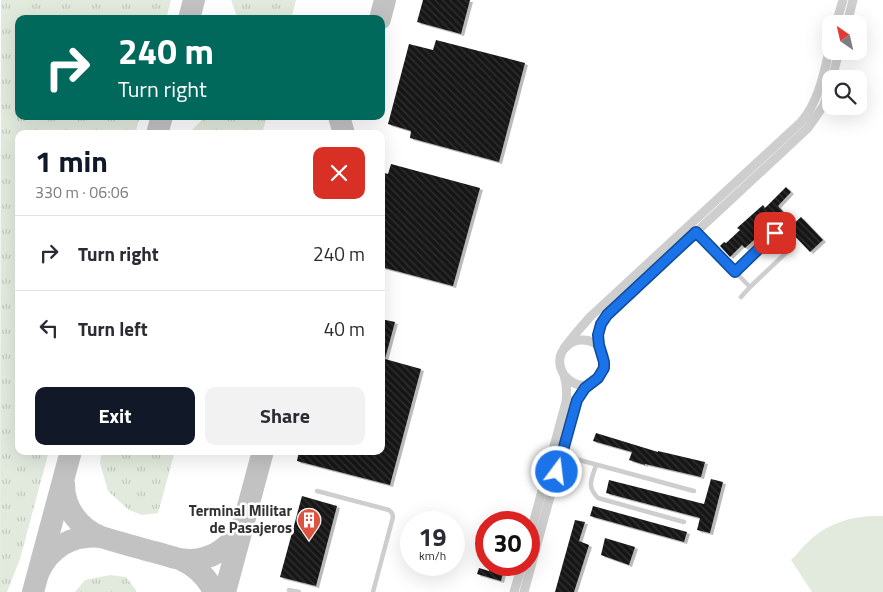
<!DOCTYPE html>
<html lang="en">
<head>
<meta charset="utf-8">
<style>
  body { margin:0; font-family:"Titillium Web",sans-serif; background:#f2f2f3; color:#2b2b33; height:100vh; display:flex; flex-direction:column; font-size:19px; white-space:nowrap }
  * { box-sizing:border-box; margin:0 }
  p { font-size:16px; color:#7c7c81 }
  .icon { flex:none; width:28px; height:28px; fill:none; stroke:currentColor; stroke-width:2; stroke-linecap:round; stroke-linejoin:round }
  .map { position:relative; flex:1; overflow:hidden }
  .panel { position:absolute; left:15px; top:130px; width:370px; height:325px; display:flex; flex-direction:column; background:#fff; border-radius:10px; box-shadow:0 5px 20px #0002 }
  .panel>* { flex:none }
  .guide { position:absolute; left:15px; top:15px; width:370px; height:105px; border-radius:10px; box-shadow:0 5px 20px #0002; background:#00695c; color:#fff; overflow:hidden }
  .needle { width:32px; rotate:326deg }
  .fabs { position:absolute; left:822px; top:15px; display:grid; gap:10px }
  .fabs a { display:grid; place-items:center; width:45px; height:45px; border-radius:10px; background:#fff; box-shadow:0 5px 20px #0002; font-size:25px }
  .speed { position:absolute; left:400px; top:511px; display:flex; gap:10px; font-size:25px; font-weight:700; text-align:center }
  .speed>* { display:grid; place-content:center; width:65px; height:65px; border-radius:50%; background:#fff; box-shadow:0 5px 20px #0002; line-height:1 }
  .speed small { font-size:12px; font-weight:400 }
  .speed .limit { border:8px solid #d22; background:#fff; color:#111 }
  .pin { position:absolute; display:grid; place-items:center; width:42px; height:42px; color:#fff; margin:-21px; border-radius:10px; box-shadow:0 2px 8px #0006 }
  .me { position:absolute; width:55px; margin:-28px; rotate:15deg; stroke-linejoin:round; filter:drop-shadow(0 0 4px #0008) }
  .turn { display:flex; align-items:center; gap:18px; height:105px; padding:0 20px; font-size:22px }
  .turn .icon { width:65px; height:65px; stroke-width:2.5 }
  .turn b { display:block; font-size:35px; line-height:42px }
  .round { display:grid; place-items:center; flex:none; width:52px; height:52px; border-radius:10px; background:#f2f2f3 }
  .headline { display:flex; align-items:center; justify-content:space-between; height:85px; padding:0 20px }
  h1 { font-size:30px; font-weight:700; line-height:38px; color:#111827 }
  .cta { display:flex; gap:10px; margin-top:auto; padding:10px 20px }
  .cta a { flex:1; height:58px; border-radius:10px; background:#111827; color:#fff; font-size:20px; font-weight:700; line-height:58px; text-align:center }
  .cta a+a { background:#f2f2f3; color:#2b2b33 }
  ul { padding:0; list-style:none }
  li { display:flex; align-items:center; gap:15px; height:75px; padding:0 20px; border-top:1px solid #e1e1e2 }
  li div { flex:1 }
  li b { display:block; font-size:19px }
  li em { font-style:normal }
  .map>svg:first-child { display:block }
  .grass { fill:url(#grass-tufts) }
  .pitch { fill:#e2eade }
  .lines { fill:none; stroke-linecap:round; stroke-linejoin:round }
  .taxiway { stroke:#c2c2c2; stroke-width:22 }
  .building { fill:url(#building-back-hatch); filter:url(#shadow) }
  .service { stroke:#cecece; stroke-width:4.5 }
  .minor { stroke:#cecece; stroke-width:9 }
  .route-casing { stroke:#114b97; stroke-width:12 }
  .route { stroke:#1a73e8; stroke-width:9 }
  .labels { text-anchor:middle; stroke-width:5; stroke-linejoin:round; paint-order:stroke }
  .poi-label { font-size:15px; font-weight:bold; fill:#313131; stroke:#fff; text-anchor:end }
</style>
</head>
<body>
<div class="map">
<svg width="883" height="592" viewBox="0 0 883 592">
  <defs>
    <pattern id="grass-tufts" width="24" height="20" patternUnits="userSpaceOnUse" patternTransform="scale(1.25)"><rect width="24" height="20" fill="#e2eade"/><path d="M3 7l-1-3M5 7V3M7 7l1-3M15 17l-1-3M17 17v-4M19 17l1-3" fill="none" stroke="#c2c9bf"/></pattern>
    <pattern id="building-back-hatch" width="6" height="6" patternUnits="userSpaceOnUse" patternTransform="scale(1.25)"><rect width="6" height="6" fill="#181818"/><path d="M-1 5l2 2M0 0l6 6M5-1l2 2" fill="none" stroke="#313131"/></pattern>
    <filter id="shadow"><feDropShadow dx="3" dy="2" stdDeviation="0" flood-color="#0004"/></filter>
  </defs>
  <rect width="100%" height="100%" fill="#fff"/>
  <path class="grass" d="M1 0H171L166 19H19V116H140L135 134H19V451H49L20 559 7 592H0Z
    M231 0H296L291 19H238Z
    M206 116H267L262 134H191L193 129Z
    M102 451H175L158 513 142 515 129 510 108 491 100 463Z
    M110 575 126 577 136 590V592H75L85 580Z"/>
  <path class="pitch" d="M883 516V592H812L791 560C797 555 801 548 807 543 828 522 854 515 883 516Z"/>
  <g class="lines">
    <path class="taxiway" d="M189 19 194 0
      M380 19 385 0
      M339 116 344 134
      M157 134 162 116
      M64 484C64 508 79 528 101 537
      M180 559C195 566 207 576 214 592
      M38 574C49 548 72 534 101 537 117 542 133 546 150 551 160 553 170 557 180 559 208 564 232 548 243 523
      M33 592 71 451
      M225 592 263 451"/>
  </g>
  <path class="building" d="M423 0H470L461 34 417 22Z
    M436 40 525 63 499 162 410 138 411 131 388 124 409 44 433 50Z
    M391 164 480 188 453 286 381 267V172L388 174Z
    M786 187 791 192 778 206 784 213 745 248 742 245 730 257 720 246 724 242 726 243 740 230 737 228 763 205 765 208Z
    M801 217 823 240 810 252 788 229Z
    M381 319 395 322 385 359 421 369 390 485 297 461 299 451H381Z
    M596 433 658 452V451L705 462 701 477 645 464V465L629 460 632 452 593 441Z
    M711 479 723 482 710 533 697 530 700 518 606 493 609 480 704 504Z
    M302 496 337 506 316 586 280 577Z
    M593 506 687 532 684 542 590 516Z
    M575 520 585 522 579 541 589 545 574 592H555Z
    M605 538 635 547 629 565 601 555Z
    M491 565H505L501 581 477 574 479 568 489 571Z"/>
  <g class="lines">
    <path class="service" d="M696 232 750 287 790 249 775 233 735 272
      M741 297 750 287
      M561 455 694 491
      M596 465C592 479 586 486 598 498L684 522
      M317 491 389 510 392 513 393 517 373 592
      M289 590 299 592"/>
    <path class="minor" d="M836 24 843 0
      M847 24 853 0
      M832 79 839 51
      M564 348 576 333 590 317 801 122C820 100 824 71 831 43
      M601 350C596 337 599 325 607 315L808 128 824 105 831 82
      M529 539 566 402C567 393 567 384 564 375 562 371 560 368 560 364 558 351 570 339 584 340 626 344 595 410 564 375
      M514 592 522 565
      M524 592 575 405 581 392 592 383"/>
  </g>
  <g class="lines">
    <g class="route-casing">
      <path id="route" d="M557 472 577 400 585 388 598 378 604 368V362L599 345 598 335 601 324 607 315 696 232 735 272 775 233"/>
    </g>
    <use href="#route" class="route"/>
  </g>
  <defs>
    <g id="building-pin" transform="scale(1.25)"><path d="M0 17L-7.5 6A9.5 9.5 0 1 1 7.5 6Z" fill="#dc5440" stroke="#fff"/><path d="M-4-6H4V6H1V3H-1V6H-4ZM-2.5-4.3h1.7v1.8h-1.7ZM.8-4.3h1.7v1.8H.8ZM-2.5-1h1.7V.8h-1.7ZM.8-1h1.7V.8H.8Z" fill="#fff"/></g>
  </defs>
  <g fill-rule="evenodd">
    <use href="#building-pin" x="309" y="520"/>
  </g>
  <g class="labels">
    <g class="poi-label">
      <text x="292" y="516">Terminal Militar<tspan x="292" dy="17">de Pasajeros</tspan></text>
    </g>
  </g>
</svg>
<div class="fabs">
<a><svg class="needle" viewBox="-14 -14 28 28"><path d="M0-13l5 13h-10z" fill="#e53935"/><path d="M0 13l5-13h-10z" fill="#7c7c81"/></svg></a>
<a><svg class="icon" aria-label="search" viewBox="0 0 24 24"><circle cx="10" cy="10" r="6"/><path d="M15 15l6 6"/></svg></a>
</div>
<div class="speed"><div>19<small>km/h</small></div><div class="limit">30</div></div>
<div class="pin" style="left:775px;top:233px;background:#d93025"><svg class="icon" aria-label="arrive" viewBox="0 0 24 24"><path d="M6 21V4h12l-3 4 3 4H6"/></svg></div>
<svg class="me" style="left:557px;top:472px" viewBox="-20 -20 40 40"><circle r="17" fill="#1a73e8" stroke="#fff" stroke-width="3"/><path d="M0-11L8 9 0 5-8 9z" fill="#fff"/></svg>
<div class="guide">
<div class="turn"><svg class="icon" aria-label="right" viewBox="0 0 24 24"><path d="M7 20v-9h11M14 6l5 5-5 5"/></svg><div><b>240 m</b>Turn right</div></div>
</div>
<section class="panel">
<div class="headline"><div><h1>1 min</h1><p>330 m · 06:06</p></div><a class="round" style="background:#d93025;color:#fff"><svg class="icon" aria-label="close" viewBox="0 0 24 24"><path d="M6 6l12 12M18 6L6 18"/></svg></a></div>
<ul>
<li><svg class="icon" aria-label="right" viewBox="0 0 24 24"><path d="M7 20v-9h11M14 6l5 5-5 5"/></svg><div><b>Turn right</b></div><em>240 m</em></li>
<li><svg class="icon" aria-label="left" viewBox="0 0 24 24"><path d="M17 20v-9H6M10 6l-5 5 5 5"/></svg><div><b>Turn left</b></div><em>40 m</em></li>
</ul>
<div class="cta"><a>Exit</a><a>Share</a></div>
</section>
</div>
</body>
</html>
